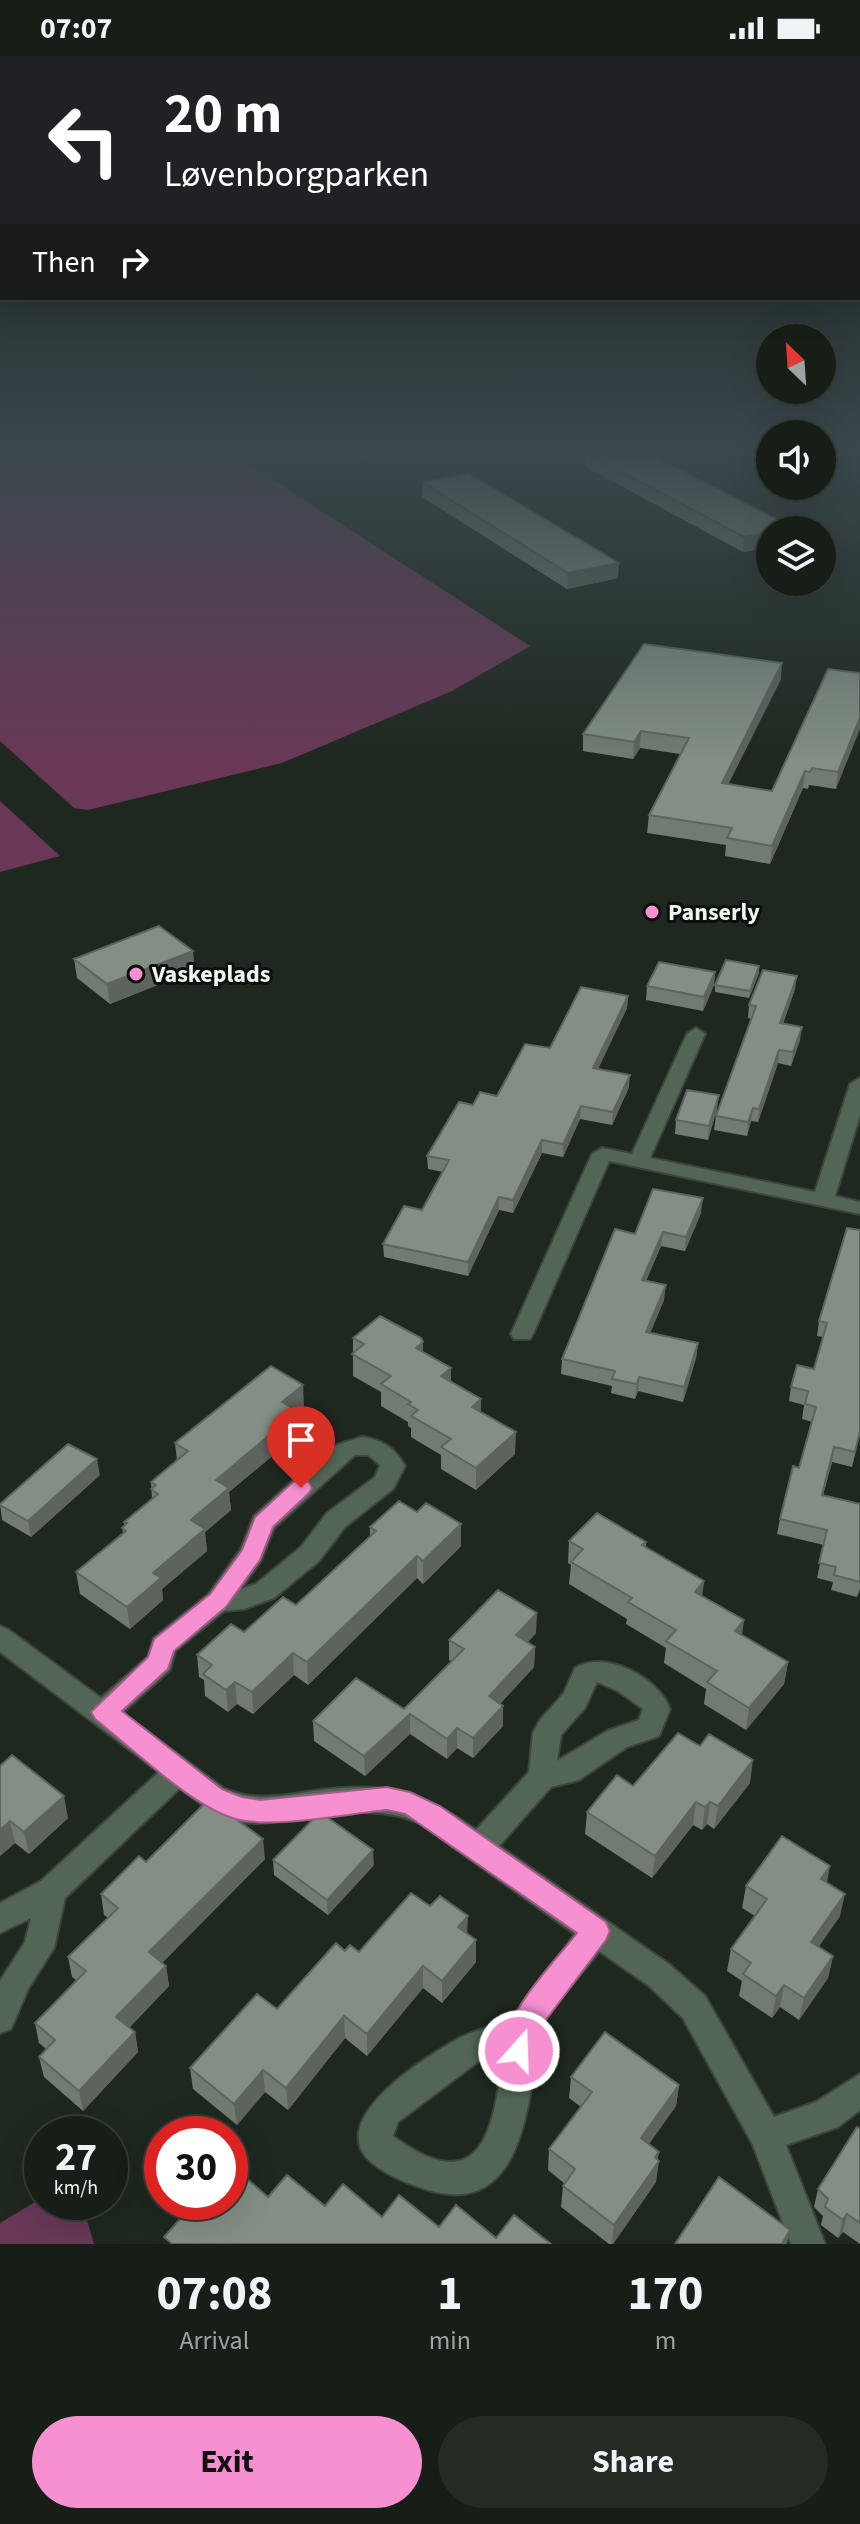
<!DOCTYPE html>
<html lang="en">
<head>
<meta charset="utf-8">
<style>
  body { margin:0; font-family:"Source Sans 3",sans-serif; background:#232b24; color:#f1f3f6; height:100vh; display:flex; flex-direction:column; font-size:30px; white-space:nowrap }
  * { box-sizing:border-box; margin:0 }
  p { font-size:26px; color:#9ea2a1 }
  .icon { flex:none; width:44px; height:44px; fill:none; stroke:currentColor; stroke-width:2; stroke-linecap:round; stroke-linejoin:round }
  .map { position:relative; height:2188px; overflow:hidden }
  .sheet { display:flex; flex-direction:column; background:#161e17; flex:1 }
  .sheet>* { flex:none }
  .banner { position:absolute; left:0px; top:0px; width:860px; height:244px; box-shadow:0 8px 32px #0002,0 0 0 2px #353c36; background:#202124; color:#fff; overflow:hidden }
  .needle { width:52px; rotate:335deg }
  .fabs { position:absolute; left:756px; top:268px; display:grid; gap:16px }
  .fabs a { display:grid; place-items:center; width:80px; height:80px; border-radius:50%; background:#161e17; box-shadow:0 8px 32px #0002,0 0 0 2px #353c36; font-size:40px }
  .speed { position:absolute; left:24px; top:2060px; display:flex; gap:16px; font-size:40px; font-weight:700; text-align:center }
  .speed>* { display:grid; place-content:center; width:104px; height:104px; border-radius:50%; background:#161e17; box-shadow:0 8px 32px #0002,0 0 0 2px #353c36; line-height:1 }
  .speed small { font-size:20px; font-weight:400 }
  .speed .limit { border:12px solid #d22; background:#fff; color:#111 }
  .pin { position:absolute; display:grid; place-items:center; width:68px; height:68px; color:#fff; margin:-82px -34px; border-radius:50% 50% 50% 0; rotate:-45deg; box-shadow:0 0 8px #0007 }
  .pin .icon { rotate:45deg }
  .me { position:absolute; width:88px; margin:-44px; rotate:20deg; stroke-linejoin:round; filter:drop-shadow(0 0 6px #0008) }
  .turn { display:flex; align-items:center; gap:28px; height:168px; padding:0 32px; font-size:36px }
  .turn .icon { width:104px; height:104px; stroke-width:2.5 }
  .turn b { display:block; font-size:56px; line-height:68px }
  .then { display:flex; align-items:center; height:76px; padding:0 32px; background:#0003; gap:16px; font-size:30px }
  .eta { display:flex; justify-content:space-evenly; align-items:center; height:136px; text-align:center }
  .eta b { font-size:48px; font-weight:700; line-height:56px }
  .button { display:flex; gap:16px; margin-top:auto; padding:16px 32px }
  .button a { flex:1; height:92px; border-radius:48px; background:#f690d0; color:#111; font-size:32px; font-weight:700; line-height:92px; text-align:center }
  .button a+a { background:#232b24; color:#f1f3f6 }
  .status { display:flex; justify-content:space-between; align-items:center; height:56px; padding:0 40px; background:#161e17; direction:ltr }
  .status svg { height:22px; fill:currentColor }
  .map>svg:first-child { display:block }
  .green { fill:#693857 }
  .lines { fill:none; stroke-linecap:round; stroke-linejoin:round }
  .minor-casing { stroke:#3b453c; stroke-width:4 }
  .minor { fill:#536655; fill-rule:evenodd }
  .wall { fill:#717b72 }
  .shaded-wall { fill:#5c645c }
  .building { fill:#838f84; stroke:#5c645c; stroke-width:2 }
  .route { fill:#f690d0; stroke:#a05e87; stroke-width:2 }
  .poi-dot { fill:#f690d0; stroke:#0b100c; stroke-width:3 }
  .labels { text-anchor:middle; stroke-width:6; stroke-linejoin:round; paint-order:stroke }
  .poi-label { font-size:24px; font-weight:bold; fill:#eff6f0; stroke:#0b100c; text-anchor:start }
</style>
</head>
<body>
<div class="status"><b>07:07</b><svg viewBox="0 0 49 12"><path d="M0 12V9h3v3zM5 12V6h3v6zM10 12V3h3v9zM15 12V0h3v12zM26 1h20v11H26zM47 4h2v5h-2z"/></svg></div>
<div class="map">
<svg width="860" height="2188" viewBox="0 0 860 2188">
  <rect width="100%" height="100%" fill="#1e281f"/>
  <path class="green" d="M71 398H233L530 590 452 635 282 707 88 754 74 752 0 685V407Z
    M0 745 60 800 0 816Z
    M35 2146 60 2147 86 2161 94 2188H0V2167Z"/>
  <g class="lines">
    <g class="minor-casing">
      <path id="minor" d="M696 972 705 978 650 1102 815 1136 850 1028 860 1022V1059L835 1140 860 1146V1158L609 1105 533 1278 530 1283H514L511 1278 592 1098 602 1092 632 1098 687 978Z
        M362 1381C383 1384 395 1392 405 1410L393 1433 345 1471 319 1505 274 1542 244 1553 224 1555 175 1595 170 1614 122 1657 223 1732C256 1747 285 1739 320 1734 387 1726 420 1735 476 1774L529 1716 533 1677 540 1664 564 1637 575 1612C605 1593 659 1622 670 1653L659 1680 627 1691 579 1724 551 1731 499 1790 670 1909 705 1940 774 2061 816 2046 860 2018V2054L838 2071 786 2089 825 2188H791L753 2089 683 1962 648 1929 599 1895C586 1913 543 1959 538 1978 534 1991 535 2006 533 2020 525 2076 509 2153 436 2136 415 2131 381 2118 366 2101 332 2059 426 2001 456 1984 473 1974 496 1971 512 1959 528 1947 561 1897 575 1878L420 1767C380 1750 337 1756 296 1763 277 1765 258 1769 240 1766 217 1761 198 1746 180 1732L65 1842 54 1892 28 1933 11 1973 0 1977V1925L25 1886 31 1862 0 1877V1847L41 1825 159 1716 0 1596V1570L9 1574 101 1642 148 1601 154 1582 209 1538 241 1493 254 1460 330 1391ZM355 1399H368L380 1409 375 1421 327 1457 301 1491 256 1528 241 1533 261 1504 274 1472ZM597 1626 618 1635 643 1653 639 1664 607 1675 557 1705 561 1679 585 1652ZM504 1994C494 2069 485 2148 393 2080L398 2066 479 2005Z"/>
    </g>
    <use href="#minor" class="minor"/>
  </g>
  <path class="wall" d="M586 398H649L792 471V474H770V491L743 496 586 411Z
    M422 426 618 522 567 533 422 441Z
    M860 617 836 733 809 729 808 733 803 732 770 808 725 800 726 789 647 777 649 759 680 698 640 692 633 703 583 695V678L781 623 728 728 772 735Z
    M74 903 195 914 110 948 77 922Z
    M715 916 714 929 703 955 646 944 647 930Z
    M759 917 749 942 715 936V929Z
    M795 933 783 968 800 984 791 1010 778 1007 758 1066 751 1065 747 1080 714 1074 716 1060 752 963 748 962 749 949Z
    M628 940 627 952 598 1012 629 1031 612 1069 580 1063 563 1101 542 1097 513 1157 499 1154 468 1220 384 1201 383 1188 422 1154 443 1116 428 1113 427 1100 473 1049 497 1040 550 992Z
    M717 1053 708 1084 675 1078 676 1064Z
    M701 1157 685 1195 661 1190 646 1225 664 1244 650 1277 698 1287 696 1302 683 1346 638 1335 635 1343 611 1337 612 1330 561 1318 562 1303 635 1178Z
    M860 1174V1378L852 1411 832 1406 823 1439 860 1448V1533L857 1541 831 1534 833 1526 817 1522 824 1489 777 1478 780 1463 799 1412 812 1366 802 1363 804 1349 789 1345 791 1331 814 1313 823 1281 817 1280 819 1265Z
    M353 1282 423 1296 481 1356 515 1398 476 1434 441 1413V1399L411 1381V1372L408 1370V1366L381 1350V1336L353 1320Z
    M304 1350 298 1355 300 1377 229 1436 231 1454 205 1476 207 1495 162 1533 163 1544 130 1573 80 1538 76 1516 123 1477 122 1472 125 1469 124 1466 152 1443 151 1426 177 1404 175 1387Z
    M100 1419 31 1481 2 1464 0 1448Z
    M417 1456 461 1468V1490L423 1528 417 1522 308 1629 294 1619 253 1658 237 1648 228 1656 205 1640 204 1624 199 1621 197 1599 244 1576 296 1549 370 1480V1471Z
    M569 1485 646 1486V1491L704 1525 702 1540 742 1579 788 1606 784 1628 746 1674 704 1648 706 1633 664 1607 666 1592 626 1568 627 1563 569 1528 571 1509 568 1507Z
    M536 1577 528 1586 535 1591 534 1611 500 1648 503 1670 473 1702 457 1692 447 1703 410 1678 365 1720 314 1685 313 1665 404 1653 451 1605 449 1604V1584Z
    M0 1710 68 1762 29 1798 15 1787 0 1800Z
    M750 1727 714 1773 707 1768 702 1774 693 1769 652 1822 585 1778 587 1756 633 1730Z
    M265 1803 162 1907 166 1910 169 1930 129 1972 135 1976 138 1996 83 2055 44 2021 39 2001 46 1993 39 1987 35 1967 76 1924 72 1921 68 1901 108 1862 104 1859 101 1838 146 1806Z
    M273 1804 374 1809 328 1859 274 1819Z
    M827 1827 840 1860 818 1891 833 1900 828 1922 799 1964 780 1951 772 1962 739 1940 742 1925 727 1915 731 1893 755 1860 742 1852 746 1830Z
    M467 1878 476 1884V1906L442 1947 423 1932 367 2000 345 1982 288 2054 265 2036 237 2069 193 2033 190 2012 277 1953 345 1895 359 1896Z
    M571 2021 679 2029 676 2050 649 2088 657 2104 656 2126 613 2188H609L561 2151 563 2130 565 2128 548 2114 549 2093 581 2051 569 2042Z
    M860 2073V2188L843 2176 838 2182 821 2169 823 2160 814 2151 818 2133Z"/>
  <path class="shaded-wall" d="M360 398H383L360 402Z
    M770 476V491L743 496 744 481Z
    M619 507 618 522 567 533 568 517Z
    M782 607 781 623 720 745 722 727Z
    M860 662V673L836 733 838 716Z
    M641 675 640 692 633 703 634 686Z
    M805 715 803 732 770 808 772 790Z
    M193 895 195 914 110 948 107 928Z
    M759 910V917L749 942 750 935Z
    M715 916 714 929 703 955 704 941Z
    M797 920 795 933 778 981 780 967Z
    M628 940 627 952 593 1024V1012Z
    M802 971 800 984 791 1010 793 996Z
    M779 994 778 1007 758 1066 759 1053Z
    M630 1019 629 1031 612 1069 613 1056Z
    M719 1039 717 1053 708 1084 709 1070Z
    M581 1050 580 1063 563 1101V1088Z
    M753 1052 751 1065 747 1080 748 1066Z
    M542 1084V1097L513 1157V1144Z
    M499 1141V1154L468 1220V1206Z
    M703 1142 701 1157 685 1195 686 1181Z
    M663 1176 661 1190 640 1238 642 1224Z
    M666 1229 664 1244 645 1290 646 1276Z
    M423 1286V1308L416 1292Z
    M698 1287 696 1302 683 1346 684 1331Z
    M451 1312V1333L441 1320Z
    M639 1321 638 1335 635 1343 637 1328Z
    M303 1329 304 1350 283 1367 282 1346Z
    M481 1343V1365L472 1351Z
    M298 1355 300 1377 229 1436 231 1454 205 1476 207 1495 162 1533 163 1544 130 1573 127 1551 153 1517 216 1424Z
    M516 1376 515 1398 476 1434V1412Z
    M834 1391 832 1406 819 1454 822 1439Z
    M97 1403 100 1419 31 1481 28 1465Z
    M461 1468V1490L423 1528V1505Z
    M417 1500V1522L308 1629 307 1606Z
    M704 1525 701 1547 695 1536Z
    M537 1557 536 1577 516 1599V1579Z
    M744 1564 741 1586 735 1575Z
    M535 1591 534 1611 488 1661 489 1640Z
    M293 1597 294 1619 253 1658 252 1636Z
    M788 1606 784 1628 746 1674 749 1652Z
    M235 1626 237 1648 228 1656 226 1634Z
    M503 1650V1670L473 1702V1682Z
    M410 1658V1678L365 1720 364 1700Z
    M457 1672V1692L447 1703V1683Z
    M753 1704 750 1727 714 1773 718 1750Z
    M64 1740 68 1762 29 1798 24 1776Z
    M696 1746 693 1769 652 1822 655 1800Z
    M710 1746 707 1768 702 1774 705 1751Z
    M10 1765 15 1787 0 1800V1774Z
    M263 1783 265 1803 152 1917 149 1896Z
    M373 1794 374 1809 328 1859 327 1844Z
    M830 1810 826 1832 821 1823Z
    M845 1838 840 1860 807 1908 811 1886Z
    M468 1860 467 1882 458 1871Z
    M476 1884V1906L442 1947V1925Z
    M833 1900 828 1922 799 1964 804 1942Z
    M166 1910 169 1930 120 1981 116 1961Z
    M423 1910V1932L367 2000V1978Z
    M784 1929 780 1951 772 1962 776 1940Z
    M344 1960 345 1982 288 2054 286 2032Z
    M135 1976 138 1996 83 2055 79 2035Z
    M263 2014 265 2036 237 2069 234 2048Z
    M679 2029 676 2050 638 2103 641 2082Z
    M659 2096 657 2109 659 2105 656 2126 613 2188H612L614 2169Z
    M847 2158 843 2176 838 2182 843 2164Z
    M790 2174 787 2188H782Z"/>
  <path class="building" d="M588 398H649L792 471 779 474H770V476L744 481Z
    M469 418 619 507 568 517 422 426Z
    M644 588 782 607 722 727 772 735 828 613 860 617V662L838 716 812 712 810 716 805 715 772 790 727 782 732 772 649 759 689 682 641 675 634 686 583 678Z
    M159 870 193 895 107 928 74 903Z
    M726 904 759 910 750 935 715 929Z
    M659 906 715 916 704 941 647 930Z
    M763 914 797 920 780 967 802 971 793 996 779 994 759 1053 753 1052 748 1066 716 1060 756 950 749 949Z
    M581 931 628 940 593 1012 630 1019 613 1056 581 1050 563 1088 542 1084 513 1144 499 1141 468 1206 383 1188 404 1150 422 1154 449 1104 427 1100 459 1046 473 1049 480 1036 497 1040 525 988 550 992Z
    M687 1034 719 1039 709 1070 676 1064Z
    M653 1133 703 1142 686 1181 663 1176 642 1224 666 1229 646 1276 698 1287 684 1331 639 1321 637 1328 612 1323 615 1315 562 1303 615 1173 635 1178Z
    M847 1172 860 1174V1375L855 1396 834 1391 822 1439 860 1448V1526L834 1519 836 1511 819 1507 827 1474 780 1463 793 1410 799 1412 816 1351 805 1348 808 1335 791 1331 797 1309 814 1313 827 1267 819 1265Z
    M380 1260 421 1282 423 1286 416 1292 451 1312 441 1320 481 1343 472 1351 516 1376 476 1412 441 1391 451 1383 411 1360 418 1354 408 1348 411 1346 381 1328 391 1320 352 1298 364 1288 353 1282Z
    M271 1310 303 1329 282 1346 298 1355 216 1424 229 1432 191 1464 205 1473 153 1517 161 1522 127 1551 76 1516 126 1475 122 1472 127 1467 124 1466 158 1438 151 1433 156 1429 151 1426 188 1395 175 1387Z
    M68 1388 97 1403 28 1465 0 1449V1448Z
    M399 1445 417 1456 426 1447 461 1468 423 1505 417 1500 307 1606 293 1597 252 1636 235 1626 226 1634 203 1618 212 1609 197 1599 231 1568 244 1576 283 1541 296 1549 376 1475 370 1471Z
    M597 1457 646 1486 642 1489 704 1525 695 1536 744 1564 735 1575 788 1606 749 1652 707 1626 717 1615 666 1585 676 1574 628 1546 632 1542 571 1506 583 1493 569 1485Z
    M498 1534 537 1557 516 1579 535 1591 489 1640 503 1650 473 1682 457 1672 447 1683 410 1658 364 1700 313 1665 356 1622 404 1653 464 1593 449 1584Z
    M678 1677 700 1690 709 1678 753 1704 718 1750 710 1746 705 1751 696 1746 655 1800 587 1756 617 1719 633 1730Z
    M12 1699 64 1740 24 1776 10 1765 0 1774V1710Z
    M209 1743 263 1783 149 1896 166 1910 116 1961 135 1976 79 2035 39 2001 55 1984 35 1967 86 1915 68 1901 118 1852 101 1838 139 1800 146 1806Z
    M320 1756 373 1794 327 1844 273 1804Z
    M782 1780 830 1810 821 1823 845 1838 811 1886 833 1900 804 1942 784 1929 776 1940 743 1918 751 1907 731 1893 767 1843 746 1830Z
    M411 1837 430 1850 440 1840 468 1860 458 1871 476 1884 442 1925 423 1910 367 1978 344 1960 286 2032 263 2014 234 2048 190 2012 257 1938 277 1953 336 1887 345 1895 350 1889 359 1896Z
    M605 1976 679 2029 641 2082 659 2096 655 2101 659 2105 614 2169 563 2130 575 2113 549 2093 592 2036 571 2021Z
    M857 2071 860 2073V2167L847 2158 843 2164 825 2151 828 2143 818 2133Z
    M230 2108 268 2141 287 2119 325 2150 343 2128 382 2161 399 2139 439 2171 456 2149 496 2182 514 2159 551 2188H172L164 2181 195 2146H230Z
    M719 2121 790 2174 782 2188H675Z"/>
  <linearGradient id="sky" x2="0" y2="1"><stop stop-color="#101611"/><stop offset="0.56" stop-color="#3b484d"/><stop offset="1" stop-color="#3b484d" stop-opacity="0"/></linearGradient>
  <rect width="860" height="705" fill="url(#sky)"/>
  <path class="route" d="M301 1423 309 1426 312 1432 309 1437 273 1471 260 1504 226 1551 174 1595 168 1613 122 1655 222 1733 242 1741 260 1744 387 1731 410 1736 440 1750 606 1866 610 1875 606 1884 537 1976 530 2005 519 2009 509 2005C492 1966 554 1907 577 1877L405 1758 387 1754C347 1758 278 1772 240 1764 196 1755 132 1692 95 1663L91 1656 148 1601 154 1583 210 1538 242 1494 255 1461 293 1426Z"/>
  <g class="poi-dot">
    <circle cx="652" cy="856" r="8"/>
    <circle cx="136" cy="918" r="8"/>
  </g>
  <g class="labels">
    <g class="poi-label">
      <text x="668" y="864">Panserly</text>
      <text x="152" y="926">Vaskeplads</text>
    </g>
  </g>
</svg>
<div class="fabs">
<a><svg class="needle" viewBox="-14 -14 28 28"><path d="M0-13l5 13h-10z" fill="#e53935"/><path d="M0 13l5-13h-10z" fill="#9ea2a1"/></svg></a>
<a><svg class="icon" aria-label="sound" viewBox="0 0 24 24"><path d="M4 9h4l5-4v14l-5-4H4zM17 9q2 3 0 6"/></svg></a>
<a><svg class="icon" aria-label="layers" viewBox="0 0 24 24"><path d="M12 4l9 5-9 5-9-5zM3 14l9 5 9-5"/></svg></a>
</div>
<div class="speed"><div>27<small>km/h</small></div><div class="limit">30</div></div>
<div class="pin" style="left:301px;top:1432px;background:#d93025"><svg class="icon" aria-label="arrive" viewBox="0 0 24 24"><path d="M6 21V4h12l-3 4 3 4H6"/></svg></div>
<svg class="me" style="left:519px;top:1995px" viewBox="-20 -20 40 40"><circle r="17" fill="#f690d0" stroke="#fff" stroke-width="3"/><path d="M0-11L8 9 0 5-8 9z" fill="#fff"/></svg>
<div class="banner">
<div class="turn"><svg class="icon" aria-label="left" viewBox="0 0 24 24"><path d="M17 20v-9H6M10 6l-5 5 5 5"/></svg><div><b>20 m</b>Løvenborgparken</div></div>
<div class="then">Then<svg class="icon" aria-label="right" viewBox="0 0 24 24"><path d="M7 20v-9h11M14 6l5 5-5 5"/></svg></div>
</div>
</div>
<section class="sheet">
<div class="eta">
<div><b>07:08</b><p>Arrival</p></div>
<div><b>1</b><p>min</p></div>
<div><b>170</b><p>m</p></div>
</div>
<div class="button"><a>Exit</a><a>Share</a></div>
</section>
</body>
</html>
